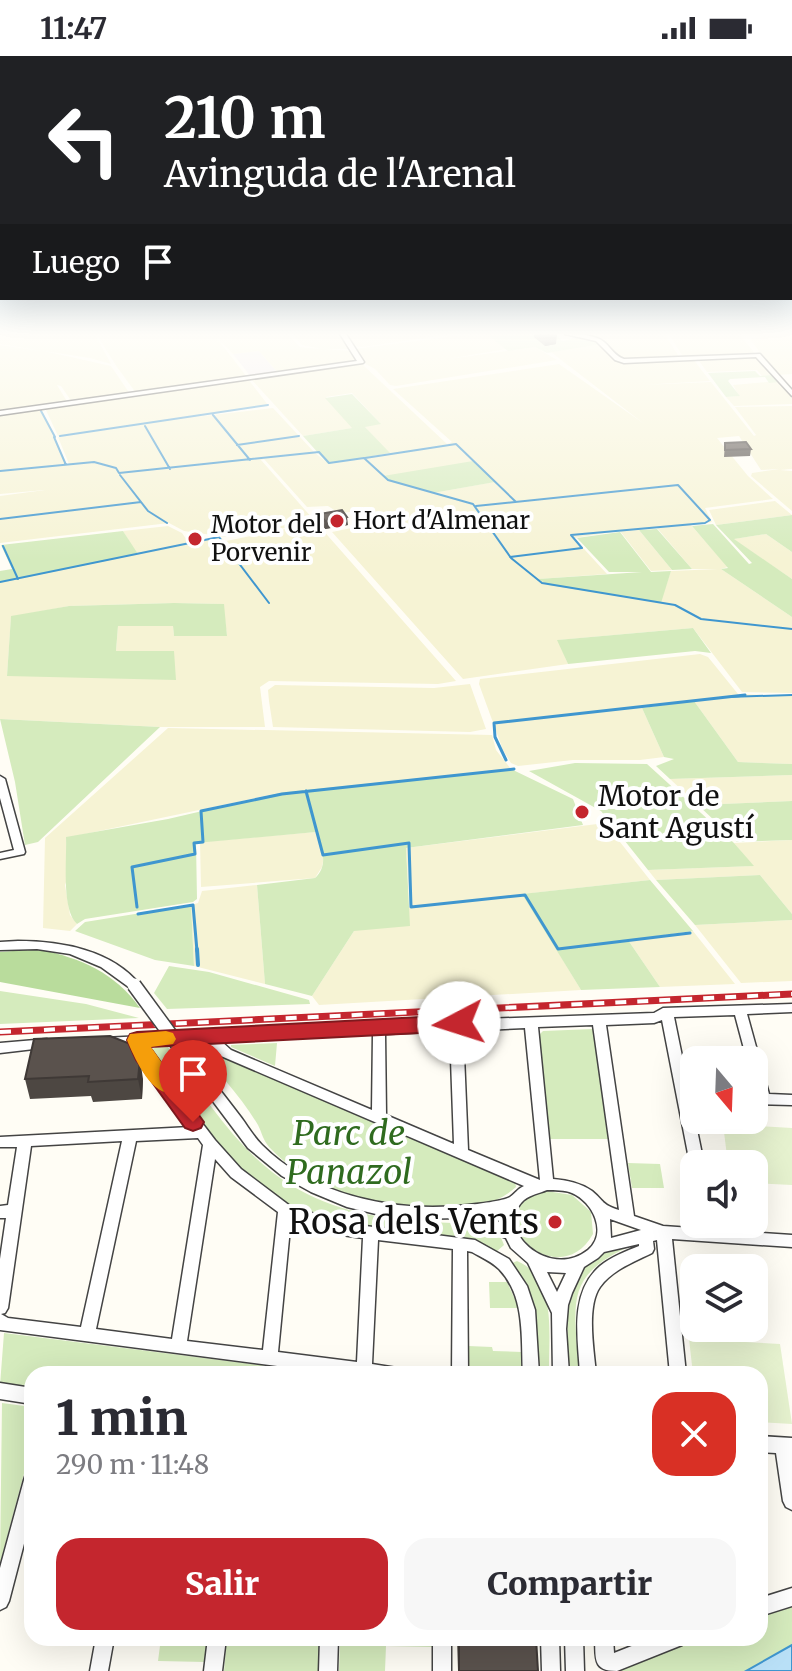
<!DOCTYPE html>
<html lang="es">
<head>
<meta charset="utf-8">
<style>
  body { margin:0; font-family:Merriweather,serif; background:#f7f7f7; color:#2b2b33; height:100vh; display:flex; flex-direction:column; font-size:30px; white-space:nowrap }
  * { box-sizing:border-box; margin:0 }
  p { font-size:26px; color:#7c7c81 }
  .icon { flex:none; width:44px; height:44px; fill:none; stroke:currentColor; stroke-width:2; stroke-linecap:round; stroke-linejoin:round }
  .map { position:relative; flex:1; overflow:hidden }
  .sheet { position:absolute; left:24px; top:1310px; width:744px; height:280px; display:flex; flex-direction:column; background:#fff; border-radius:24px; box-shadow:0 8px 32px #0002 }
  .sheet>* { flex:none }
  .guide { position:absolute; left:0px; top:0px; width:792px; height:244px; box-shadow:0 8px 32px #0002; background:#202124; color:#fff; overflow:hidden }
  .needle { width:52px; rotate:161deg }
  .controls { position:absolute; left:680px; top:990px; display:grid; gap:16px }
  .controls a { display:grid; place-items:center; width:88px; height:88px; border-radius:16px; background:#fff; box-shadow:0 8px 32px #0002; font-size:40px }
  .pin { position:absolute; display:grid; place-items:center; width:68px; height:68px; color:#fff; margin:-82px -34px; border-radius:50% 50% 50% 0; rotate:-45deg; box-shadow:0 0 8px #0007 }
  .pin .icon { rotate:45deg }
  .me { position:absolute; width:88px; margin:-44px; rotate:265deg; stroke-linejoin:round; filter:drop-shadow(0 0 6px #0008) }
  .turn { display:flex; align-items:center; gap:28px; height:168px; padding:0 32px; font-size:36px }
  .turn .icon { width:104px; height:104px; stroke-width:2.5 }
  .turn b { display:block; font-size:56px; line-height:68px }
  .then { display:flex; align-items:center; height:76px; padding:0 32px; background:#0003; gap:16px; font-size:30px }
  .round { display:grid; place-items:center; flex:none; width:84px; height:84px; border-radius:24px; background:#f7f7f7 }
  .headline { display:flex; align-items:center; justify-content:space-between; height:136px; padding:0 32px }
  h1 { font-size:48px; font-weight:800; line-height:60px }
  .action { display:flex; gap:16px; margin-top:auto; padding:16px 32px }
  .action a { flex:1; height:92px; border-radius:24px; background:#c4262e; color:#fff; font-size:32px; font-weight:800; line-height:92px; text-align:center }
  .action a+a { background:#f7f7f7; color:#2b2b33 }
  .status { display:flex; justify-content:space-between; align-items:center; height:56px; padding:0 40px; background:#fff; direction:ltr }
  .status svg { height:22px; fill:currentColor }
  .map>svg:first-child { display:block }
  .industrial { fill:#eee6ef }
  .farmland { fill:#f6f3d4; fill-rule:evenodd }
  .green { fill:#d5ebbd }
  .forest { fill:#b9dc9c }
  .pitch { fill:#e6f2cf }
  .water { fill:#b9e0f7; stroke:#3f96cf; stroke-width:2 }
  .lines { fill:none; stroke-linecap:round; stroke-linejoin:round }
  .stream-far2 { stroke:#3f96cf; stroke-width:2 }
  .stream-far1 { stroke:#3f96cf; stroke-width:3 }
  .stream { stroke:#3f96cf; stroke-width:4 }
  .minor-casing { stroke:#444; stroke-width:3 }
  .minor { fill:#fff; fill-rule:evenodd }
  .rail-casing { stroke:#c4262e; stroke-width:7 }
  .rail { stroke:#fff; stroke-width:4; stroke-dasharray:11; stroke-linecap:butt }
  .minor-bridge-casing { stroke:#444; stroke-width:16; stroke-linecap:butt }
  .minor-bridge { stroke:#fff; stroke-width:13 }
  .wall { fill:#4d4742 }
  .shaded-wall { fill:#3f3936 }
  .building { fill:#5a524d; stroke:#3f3936; stroke-width:2 }
  .route { fill:#c4262e; stroke:#7f191e; stroke-width:2 }
  .slow { fill:#f59e0b }
  .poi-dot { fill:#c4262e; stroke:#fff; stroke-width:3 }
  .labels { text-anchor:middle; stroke-width:8; stroke-linejoin:round; paint-order:stroke }
  .far-poi-label { font-size:24px; fill:#111; stroke:#fff; text-anchor:start }
  .poi-label { font-size:28px; fill:#111; stroke:#fff; text-anchor:start }
  .near-park-label { font-size:34px; font-style:italic; fill:#2f6b1f; stroke:#fff }
  .near-poi-label { font-size:34px; fill:#111; stroke:#fff; text-anchor:end }
</style>
</head>
<body>
<div class="status"><b>11:47</b><svg viewBox="0 0 49 12"><path d="M0 12V9h3v3zM5 12V6h3v6zM10 12V3h3v9zM15 12V0h3v12zM26 1h20v11H26zM47 4h2v5h-2z"/></svg></div>
<div class="map">
<svg width="792" height="1615" viewBox="0 0 792 1615">
  <rect width="100%" height="100%" fill="#fffdf5"/>
  <path class="industrial" d="M259 295 278 317 251 321 233 298Z"/>
  <path class="farmland" d="M0 278H95L111 308 90 302 44 295 111 310 130 338 72 346 61 330 57 329 68 347 0 356V289L42 295 0 288Z
    M96 278H288L300 291 321 293 302 289 292 278H341L351 293H325L352 295 359 305 278 317 259 295 233 298 216 281 247 321 136 337 117 311 98 281 100 279Z
    M345 278H454L362 291 353 290Z
    M469 278H486L506 293 448 303 535 291 557 304 396 330 390 329 375 313 364 307 354 293Z
    M572 278H665L679 301 622 303 600 284Z
    M669 278H740L755 298 683 301Z
    M767 280H792V318L777 319 750 283Z
    M602 288 619 306 693 303 710 325 641 329 711 326 754 380 756 379 735 351 792 350V413L780 414 792 415V455L751 420 752 417 779 413 761 414 739 380 717 382 748 420 773 443 705 452 712 466 691 469 728 511 721 513 792 561V637L742 636 693 572 558 584 568 608 463 623 332 476 371 468 362 455 339 457 328 450 307 451 264 403 261 404 456 625 438 628 269 625 260 631 265 671H160L0 663V527L137 498 123 475 168 470 182 477 189 487 219 481 226 485 305 469 226 481 184 475 169 467 0 487V440L45 434 0 438V358L41 352 66 408H69L58 381 138 369 58 380 45 352 248 323 268 349 195 361 273 352 314 396 329 408 389 398 364 370 380 367 352 337 326 341 353 372 303 380 251 323 362 308 447 388 452 386 393 333 559 308 643 367 551 296ZM388 425 494 426 433 437ZM657 472 692 513H718L671 515 660 547 539 523 607 518 574 482 620 475 651 515 672 514 639 474ZM174 547 223 548 227 580H174L173 570H118L116 595 7 620 11 561 69 550Z
    M757 301 773 319 762 320 757 314 707 316 697 302Z
    M768 326H779L792 342V348L734 350 726 341 739 340 733 329Z
    M775 445 792 459 716 469 709 454Z
    M766 478 792 496V523L733 483Z
    M700 598 708 601 738 638 792 640V708L738 706 694 645 624 652H642L664 701 640 704H573L518 710 511 707 503 694 479 628 480 623Z
    M470 628 486 673 470 676 273 671 269 645 268 634 275 629 434 632Z
    M168 672 492 679 496 694 511 713 284 736 66 782 68 821 65 829 70 859 77 868 70 875 43 872 45 782Z
    M792 719V745L698 749 670 723Z
    M605 767 650 824 523 838 581 934 319 949 312 940 354 875 410 851 406 792Z
    M316 776 324 800 322 811 315 822 201 831 200 786Z
    M792 784V858L760 819 656 824 648 814 753 810 734 787Z
    M257 829 265 928 194 910 191 849 198 847 202 835Z
    M792 864V925L741 927 695 869Z
    M693 875 735 928 660 931 628 884Z"/>
  <path class="green" d="M486 278H556L562 285 581 281 602 288 547 297 535 291 508 295Z
    M755 315 760 320 773 319 779 326 769 327 765 321 730 323 728 325 740 340 726 341 708 317Z
    M352 338 381 368 365 371 390 397 328 408 303 380 352 372 325 342Z
    M473 405 495 426 433 437 388 425 383 420Z
    M792 459V496L766 478 734 483 792 523V561L721 513 728 512 692 470 713 468 749 508 752 507 716 469Z
    M657 473 692 513 672 514 639 474Z
    M123 475 138 498 0 527V515L12 513 1 489Z
    M620 476 651 516 671 515 661 547 549 529 538 523 642 516H609L577 482Z
    M174 547 224 548 227 580H174L173 570H118L116 595H174L176 624 7 620 11 560 69 550Z
    M693 572 711 597 695 595 568 608 557 584Z
    M694 645 738 706 792 708V719L670 723 656 710 674 703 664 701 642 652Z
    M0 663 160 671 38 786 25 789 15 726Z
    M575 707 647 708 734 787 754 810 648 814 601 755 529 715Z
    M511 713 573 743 583 769 406 792 410 870 354 875 312 940 265 928 257 829 315 822C329 809 322 792 316 776L196 787 197 843 193 846 85 863 77 868C61 853 67 804 66 781L168 763 284 736Z
    M792 745V784L737 786 698 749Z
    M760 819 792 858V864L695 869 656 824Z
    M650 824 693 875 628 884 660 931 581 934 522 838Z
    M191 849 194 910 155 904 75 875 85 866Z
    M169 910 209 916 309 944 310 948 167 953 154 937Z
    M0 935 86 948 139 962 0 968Z
    M593 973 610 1083H549L539 979 543 975Z
    M165 987C230 1075 264 1142 382 1161 420 1168 460 1164 498 1174L504 1189 496 1196 476 1185C426 1176 373 1176 324 1162 244 1139 193 1060 148 995Z
    M195 987 204 988 222 999 515 1125 516 1131C493 1152 460 1154 430 1152 371 1150 311 1136 269 1091 263 1084 262 1077 258 1069 241 1040 215 1014 195 987Z
    M277 987 275 1010 231 991V989Z
    M628 1107 660 1108 664 1132H632Z
    M546 1135 572 1139 591 1156 593 1178C557 1242 470 1155 546 1135Z
    M638 1187C561 1218 575 1247 579 1318H569C568 1271 557 1221 607 1194 616 1190 629 1189 638 1187Z
    M517 1205C556 1221 549 1276 549 1311L545 1318H538L536 1260 529 1235 510 1208Z
    M489 1226H507L519 1252H490Z
    M4 1277 333 1318H32V1333L0 1329Z
    M468 1290 492 1291 493 1295 522 1296V1318H469Z
    M2 1347 32 1351V1388L0 1507Z
    M792 1549V1589L746 1615H613L697 1582H760V1559Z
    M161 1582H208L205 1606 158 1605Z
    M227 1582H320L318 1615H224Z
    M385 1582H433V1591L386 1590 385 1615H339L340 1584 385 1585Z"/>
  <path class="forest" d="M39 893C82 903 114 916 140 952L0 926V896Z"/>
  <path class="pitch" d="M723 1068 792 1072V1129L754 1127V1108H728Z
    M689 1283 780 1288 792 1368 760 1366V1318H693Z"/>
  <path class="water" d="M792 1589V1615H746Z"/>
  <g class="lines">
    <path class="stream-far2" d="M40 353 55 381
      M213 359 250 404
      M145 370 170 413
      M60 380 268 349
      M54 381 66 409
      M237 389 299 380
      M365 402 456 388 516 446
      M0 415 94 406 116 412 119 417 319 396 329 407 364 402 388 424 473 448 511 502 542 527 675 549 701 563 792 573
      M120 419 148 455 167 467
      M476 450 678 429 710 464 705 467 571 479 582 492 510 501
      M0 463 141 446
      M3 490 18 523
      M0 526 219 481 269 547
      M727 641 792 639"/>
    <path class="stream-far1" d="M506 704 495 681 494 667 745 639
      M306 735 323 799 409 787 411 851 525 839 558 893 690 877
      M137 851 132 811 195 798 194 787 203 786 201 755 282 738 514 713
      M138 858 193 849 197 895"/>
    <path class="stream" d="M197 893 198 909"/>
    <g class="minor-casing">
      <path id="minor" d="M340 278H346L364 306 363 307 0 359V355L357 305Z
        M565 278C577 278 594 278 604 286 611 292 615 300 624 303L760 298 792 334V340L756 301 624 307 615 304 596 285Z
        M0 720 5 723 25 796 24 798 0 803V797L14 794 0 742Z
        M18 885C61 885 112 894 140 929L138 932H130L101 911 70 898 37 893 0 894V886Z
        M792 948V956L747 958 769 1038 792 1039V1049L754 1048V1038H756L754 1031V1004H747L735 959 674 961 704 1108H694V1113L690 1108 662 964 654 967 606 969 634 1160 663 1170 792 1179V1191L672 1183 686 1318H670L657 1184 653 1185 654 1193 652 1197C634 1206 612 1214 600 1231 586 1251 594 1295 596 1318H580C578 1282 569 1237 600 1210 611 1201 626 1195 639 1190V1188L604 1196 598 1202 584 1211 572 1237 568 1249 566 1273 569 1318H553L552 1257 528 1207 511 1192 506 1182 459 1162 413 1163 380 1159 347 1151 311 1136 282 1120 248 1092 173 992 172 989 173 987 145 988 148 996 215 1084 241 1113 290 1150 342 1167 475 1184 509 1203 527 1230 535 1254 539 1318H523C521 1283 526 1241 499 1213 492 1206 481 1201 472 1196L467 1195 468 1318H452L453 1193 378 1184 372 1308 403 1313 405 1318H339L0 1274V1203L6 1162H0V1150L8 1149 17 1091H0V1081L190 1071 138 1001 133 989 104 988 102 985 104 982 456 964 654 957 663 952ZM593 969 619 1154C601 1148 605 1146 592 1135 581 1127 567 1124 553 1123L538 971ZM525 972 540 1124 468 1094 463 975ZM450 975 454 1088 386 1059 385 978ZM373 978 372 1054 231 994 221 985ZM206 986 221 1000 524 1130C517 1133 516 1137 510 1141 503 1145 477 1148 468 1149 397 1157 314 1141 262 1089 253 1080 247 1069 240 1060 221 1035 202 1011 183 987ZM198 1082 203 1089 172 1283 96 1273 136 1085ZM122 1085 81 1271 8 1262 1 1258 5 1257 8 1252 31 1090ZM215 1103 231 1121 278 1156 263 1294 187 1285ZM547 1134C555 1134 565 1134 572 1137 593 1146 608 1177 588 1194 549 1225 492 1173 524 1144 530 1139 540 1137 547 1134ZM502 1154 501 1167 481 1159ZM291 1162 342 1179 363 1182 357 1306 278 1296ZM610 1163 641 1174 611 1182ZM547 1216 566 1217 557 1236Z
        M47 983 51 985 53 988 51 991 0 997V987Z
        M0 1327 32 1332V1348L0 1343Z
        M760 1380 792 1382V1454L786 1451 783 1445 776 1397 760 1396Z
        M32 1416V1457L9 1545 6 1551 0 1554V1512L24 1424 26 1418Z
        M792 1532V1550L760 1560V1542Z
        M96 1582H114L108 1615H90Z
        M208 1582H226L222 1615H204Z
        M320 1582H338L337 1615H319Z
        M433 1582H451V1615H433Z
        M541 1582H559L560 1615H542Z
        M565 1582H583L584 1615H566Z
        M595 1582H613L614 1597 652 1582H684L682 1589 617 1615C592 1615 596 1602 595 1582Z"/>
    </g>
    <use href="#minor" class="minor"/>
    <g class="rail-casing">
      <path id="rail" d="M0 976 792 938"/>
    </g>
    <use href="#rail" class="rail"/>
    <g class="minor-bridge-casing">
      <path id="minor-bridge" d="M134 929 178 989"/>
    </g>
    <use href="#minor-bridge" class="minor-bridge"/>
  </g>
  <path class="wall" d="M534 278H556V288L545 290 534 281Z
    M725 387 751 393 750 400 724 401Z
    M320 458 348 469 325 473 320 466Z
    M34 983 143 1023 142 1043 93 1046 91 1040 30 1043 25 1023Z
    M457 1582H536L538 1615H458Z"/>
  <path class="shaded-wall" d="M557 278 556 288 545 290 546 280Z
    M347 461 348 469 325 473V465Z
    M140 1003 143 1023 142 1043 138 1023Z"/>
  <path class="building" d="M746 386 751 393 725 394V387Z
    M342 454 347 461 325 465 320 458Z
    M110 980 133 989 140 1003 138 1023 88 1026 89 1020 25 1023 34 983Z
    M459 1582H536L538 1615H459Z"/>
  <linearGradient id="sky" x2="0" y2="1"><stop stop-color="#95c6ee"/><stop offset="0.55" stop-color="#fffefa"/><stop offset="1" stop-color="#fffefa" stop-opacity="0"/></linearGradient>
  <rect width="792" height="504" fill="url(#sky)"/>
  <path class="route" d="M459 959 466 962 469 967 466 972 459 975 150 991 204 1066 201 1072 193 1075 185 1072 136 1004 127 984 130 978 137 976Z"/>
  <path class="slow" d="M166 975 173 977 176 983 173 988 151 991 178 1030 175 1036C152 1043 134 1001 127 984L130 978Z"/>
  <g class="poi-dot">
    <circle cx="337" cy="465" r="8"/>
    <circle cx="195" cy="483" r="8"/>
    <circle cx="582" cy="756" r="8"/>
    <circle cx="555" cy="1166" r="8"/>
  </g>
  <g class="labels">
    <g class="far-poi-label">
      <text x="353" y="473">Hort d'Almenar</text>
      <text x="211" y="477">Motor del<tspan x="211" dy="28">Porvenir</tspan></text>
    </g>
    <g class="poi-label">
      <text x="598" y="750">Motor de<tspan x="598" dy="32">Sant Agustí</tspan></text>
    </g>
    <g class="near-park-label">
      <text x="349" y="1089">Parc de<tspan x="349" dy="39">Panazol</tspan></text>
    </g>
    <g class="near-poi-label">
      <text x="539" y="1178">Rosa dels Vents</text>
    </g>
  </g>
</svg>
<div class="controls">
<a><svg class="needle" viewBox="-14 -14 28 28"><path d="M0-13l5 13h-10z" fill="#e53935"/><path d="M0 13l5-13h-10z" fill="#7c7c81"/></svg></a>
<a><svg class="icon" aria-label="sound" viewBox="0 0 24 24"><path d="M4 9h4l5-4v14l-5-4H4zM17 9q2 3 0 6"/></svg></a>
<a><svg class="icon" aria-label="layers" viewBox="0 0 24 24"><path d="M12 4l9 5-9 5-9-5zM3 14l9 5 9-5"/></svg></a>
</div>
<div class="pin" style="left:193px;top:1066px;background:#d93025"><svg class="icon" aria-label="arrive" viewBox="0 0 24 24"><path d="M6 21V4h12l-3 4 3 4H6"/></svg></div>
<svg class="me" style="left:459px;top:967px" viewBox="-20 -20 40 40"><circle r="19" fill="#fff"/><path d="M0-13L10 11 0 6-10 11z" fill="#c4262e"/></svg>
<div class="guide">
<div class="turn"><svg class="icon" aria-label="left" viewBox="0 0 24 24"><path d="M17 20v-9H6M10 6l-5 5 5 5"/></svg><div><b>210 m</b>Avinguda de l'Arenal</div></div>
<div class="then">Luego<svg class="icon" aria-label="arrive" viewBox="0 0 24 24"><path d="M6 21V4h12l-3 4 3 4H6"/></svg></div>
</div>
<section class="sheet">
<div class="headline"><div><h1>1 min</h1><p>290 m · 11:48</p></div><a class="round" style="background:#d93025;color:#fff"><svg class="icon" aria-label="close" viewBox="0 0 24 24"><path d="M6 6l12 12M18 6L6 18"/></svg></a></div>
<div class="action"><a>Salir</a><a>Compartir</a></div>
</section>
</div>
</body>
</html>
